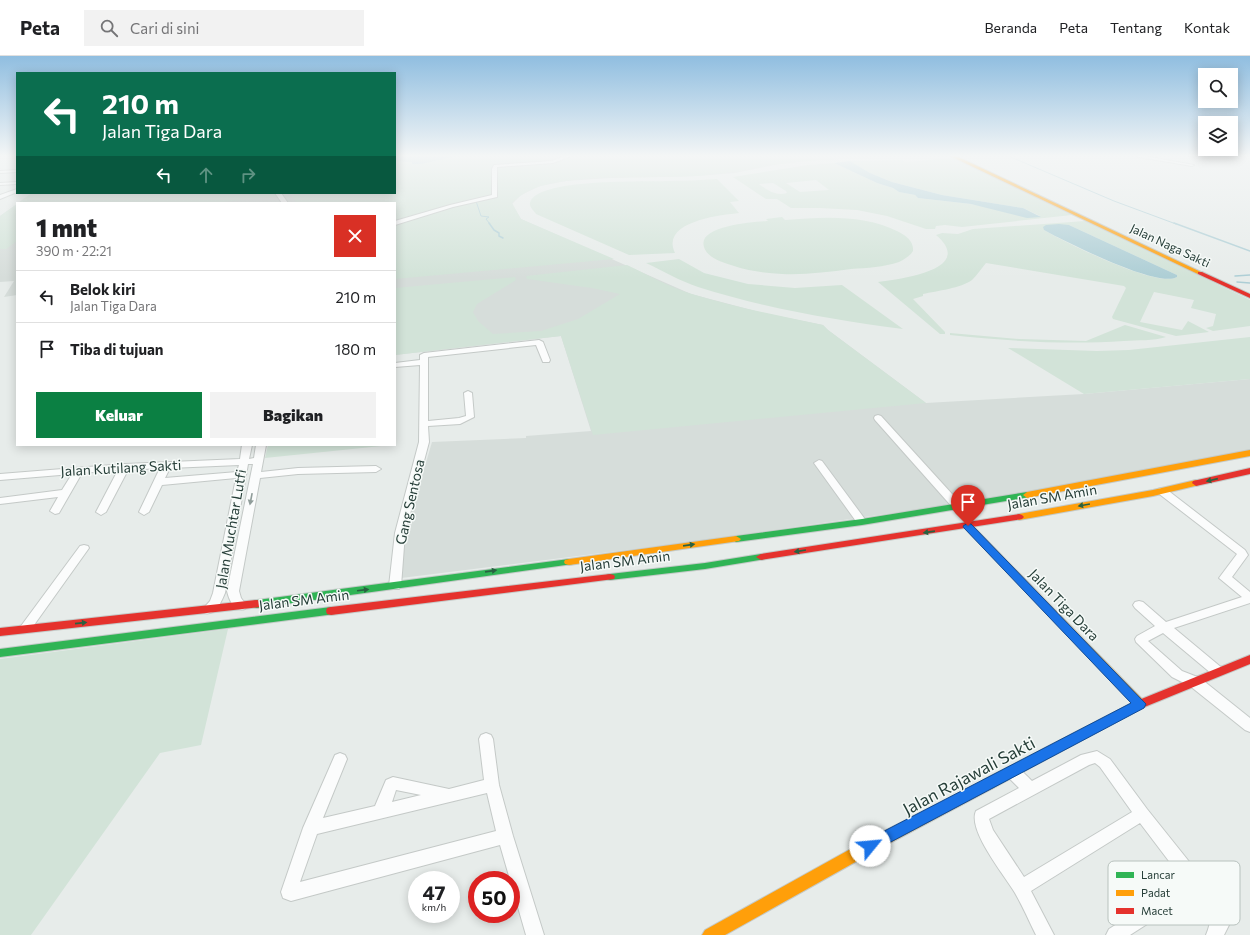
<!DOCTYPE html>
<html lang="id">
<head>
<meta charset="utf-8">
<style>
  body { margin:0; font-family:Commissioner,sans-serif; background:#f2f2f2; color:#202124; height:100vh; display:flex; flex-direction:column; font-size:15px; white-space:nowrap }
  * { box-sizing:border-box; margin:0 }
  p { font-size:13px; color:#757577 }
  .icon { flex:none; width:22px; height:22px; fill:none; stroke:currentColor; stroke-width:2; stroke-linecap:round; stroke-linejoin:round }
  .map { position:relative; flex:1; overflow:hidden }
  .sheet { position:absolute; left:16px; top:146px; width:380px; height:244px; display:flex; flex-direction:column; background:#fff; border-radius:0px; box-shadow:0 2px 10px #0003 }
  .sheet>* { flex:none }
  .hud { position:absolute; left:16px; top:16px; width:380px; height:122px; border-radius:0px; box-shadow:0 2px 10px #0003; background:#0b6e4f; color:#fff; overflow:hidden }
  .buttons { position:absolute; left:1198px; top:12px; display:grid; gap:8px }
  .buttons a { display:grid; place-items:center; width:40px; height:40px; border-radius:0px; background:#fff; box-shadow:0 2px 10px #0003; font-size:20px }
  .speed { position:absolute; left:408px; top:815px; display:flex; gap:8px; font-size:20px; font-weight:700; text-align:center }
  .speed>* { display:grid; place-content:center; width:52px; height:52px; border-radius:50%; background:#fff; box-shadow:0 2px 10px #0003; line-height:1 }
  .speed small { font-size:10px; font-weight:400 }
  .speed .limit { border:6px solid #d22; background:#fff; color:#111 }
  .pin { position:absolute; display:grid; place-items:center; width:34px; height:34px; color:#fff; margin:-41px -17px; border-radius:50% 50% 50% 0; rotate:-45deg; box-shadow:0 0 4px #0007 }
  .pin .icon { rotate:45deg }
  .me { position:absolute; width:44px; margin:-22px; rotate:62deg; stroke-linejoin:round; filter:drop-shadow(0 0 3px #0008) }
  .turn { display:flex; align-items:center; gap:14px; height:84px; padding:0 20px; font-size:18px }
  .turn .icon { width:52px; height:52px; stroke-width:2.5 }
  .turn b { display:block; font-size:28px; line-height:34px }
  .lanes { display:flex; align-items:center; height:38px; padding:0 20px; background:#0003; justify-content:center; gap:20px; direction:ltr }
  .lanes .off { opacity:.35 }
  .round { display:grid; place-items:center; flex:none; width:42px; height:42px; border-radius:0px; background:#f2f2f2 }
  .head { display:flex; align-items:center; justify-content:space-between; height:68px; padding:0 20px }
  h1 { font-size:24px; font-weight:800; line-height:30px }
  .cta { display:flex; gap:8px; margin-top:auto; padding:8px 20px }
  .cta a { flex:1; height:46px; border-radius:0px; background:#0b8043; color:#fff; font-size:16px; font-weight:800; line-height:46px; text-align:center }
  .cta a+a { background:#f2f2f2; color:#202124 }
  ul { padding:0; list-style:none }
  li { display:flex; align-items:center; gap:12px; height:52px; padding:0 20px; border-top:1px solid #e0e0e0 }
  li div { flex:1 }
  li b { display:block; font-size:15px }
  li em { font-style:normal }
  header { display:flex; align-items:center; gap:24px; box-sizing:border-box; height:56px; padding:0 20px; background:#fff; border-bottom:1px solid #e0e0e0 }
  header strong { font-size:19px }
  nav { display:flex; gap:22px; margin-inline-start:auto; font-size:14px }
  .search { width:280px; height:36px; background:#f2f2f2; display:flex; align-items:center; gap:10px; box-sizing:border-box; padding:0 14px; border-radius:0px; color:#757577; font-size:15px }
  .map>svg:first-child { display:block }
  .built { fill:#d6ddda }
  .green { fill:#d2e3d8; fill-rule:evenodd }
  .water { fill:#adced5 }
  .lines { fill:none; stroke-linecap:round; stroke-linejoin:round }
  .stream-far1 { stroke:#adced5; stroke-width:1 }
  .stream { stroke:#adced5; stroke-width:1.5 }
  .street-casing { stroke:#c4c9c7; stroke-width:2 }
  .fast-casing { stroke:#c4cac8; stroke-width:2 }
  .slow-casing { stroke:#c4cac8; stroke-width:2 }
  .jam-casing { stroke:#c4cac8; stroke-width:2 }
  .street { fill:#fbfcfc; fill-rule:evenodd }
  .fast { fill:#30b455; fill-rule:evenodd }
  .slow { fill:#ff9f0a; fill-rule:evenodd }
  .jam { fill:#e5322d; fill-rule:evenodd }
  .oneway { fill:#296141 }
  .oneway2 { fill:#909d9a }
  .route { fill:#1a73e8; stroke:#114b97 }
  .labels { text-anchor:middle; stroke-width:3; stroke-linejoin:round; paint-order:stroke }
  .far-street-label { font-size:12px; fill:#263e38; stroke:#f6faf8 }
  .street-label { font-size:14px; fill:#263e38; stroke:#f6faf8 }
  .near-street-label { font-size:17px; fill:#263e38; stroke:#f6faf8 }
  .key { fill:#f6faf8; stroke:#b8c2be; stroke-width:1 }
  .key-label { font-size:11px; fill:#263e38 }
</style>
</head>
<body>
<header>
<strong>Peta</strong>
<div class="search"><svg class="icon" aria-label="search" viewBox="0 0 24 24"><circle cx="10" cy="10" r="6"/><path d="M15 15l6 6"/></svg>Cari di sini</div>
<nav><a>Beranda</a><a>Peta</a><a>Tentang</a><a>Kontak</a></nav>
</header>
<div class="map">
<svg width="1250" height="879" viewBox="0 0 1250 879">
  <rect width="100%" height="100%" fill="#e7ecea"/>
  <path class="built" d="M395 99H870L874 101 805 105 779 108 735 117 697 120 610 122 566 125 540 130 521 139 512 148 521 163 691 238 763 257 823 269 828 274 926 347 1084 338 1250 323V394L984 444 682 487 401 522 404 482 432 386 526 382V380L591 375 561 280 395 299V147H18L32 137H395Z
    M17 148V239L4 241 14 225 0 226V160Z"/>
  <path class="green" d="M395 99H870L874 101C843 103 811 104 780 108 752 112 725 118 696 120 648 123 595 118 549 128 534 131 522 137 512 147L521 163 614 203 395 223V147H296L292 140 296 137H395Z
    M953 102 1072 159 962 171 945 169 936 170 935 173H926L887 160 857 154 820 152H791L777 143H766L733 121 808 109 834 107 877 127 893 132 899 136 915 139 918 142 971 148 1040 160 1023 152 942 139 892 126 870 117 850 105 902 104 906 106ZM816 124 829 134 800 136 786 127ZM773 127 786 135 787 137C776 140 768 135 759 128Z
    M717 123 739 145 730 146 739 157C719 159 660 166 675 197L629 199 536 158C534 155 529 151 530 147 535 122 646 126 668 125 685 125 701 124 717 123Z
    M32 137H275L278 140 214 147H18Z
    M17 148V185L6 193H0V160Z
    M782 161 785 164C823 161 864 158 899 176 906 180 914 185 913 195 910 200 905 203 899 206 884 211 867 212 851 213 828 216 805 219 782 218 765 217 749 215 734 210 724 207 707 202 704 191 697 169 756 166 768 165L766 163Z
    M1085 165 1250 244V270L1213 275 1206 272 1213 270 1216 258 1191 252 1194 244 1154 236 1140 266 1182 274 1188 265 1209 276 1176 280 1113 263 1112 261 1126 232 1124 230 986 207C982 212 977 219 972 224 961 232 937 235 923 238V240L913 243 945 276V278H940L878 226C899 223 977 214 936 179L942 177 958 178 973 173ZM1069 169 1177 219V221C1159 233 1064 186 1044 174Z
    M679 203 704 217 748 228 795 232 842 229 903 273C835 264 764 252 698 231 680 225 663 215 646 207Z
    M627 209C648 219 669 231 692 238 735 251 779 260 823 269L828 274 926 347 593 379 561 280 395 299V232L515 221 516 224 477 248 473 256 478 265 493 278 541 275 578 263 620 238 592 232 527 223 526 220Z
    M1125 269 1166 281C1154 285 1137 284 1124 285 1066 289 1008 285 950 279V277L1019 283 1086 285Z
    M1250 281V323L1084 338 1008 292 1097 295 1129 294Z
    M268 389H391L265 402Z
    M228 573 201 689 160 697 31 879H0V603Z"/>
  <path class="water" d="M395 99H461L421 108H412V106L395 105Z
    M850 105 870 117 892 126 942 139 1023 152 1041 161 1027 162 971 148 918 142 915 139 899 136 893 132 877 127 834 107Z
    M1059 168 1069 169 1177 219V221C1158 232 1076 190 1055 180L1044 174 1043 171 1046 169Z"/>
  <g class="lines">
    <path class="stream-far1" d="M1006 99 1114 145 1176 168
      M476 145 481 160 489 161 486 163 490 168"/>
    <path class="stream" d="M489 167 494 174 499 177V180L503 182
      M1174 167 1250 195
      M1235 220 1250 219
      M1237 226 1250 227"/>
    <g class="street-casing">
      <path id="street" d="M567 99H574L553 107 497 111V141L453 151 395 169V165L450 149 492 139V113L494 109 552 105Z
        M1127 99H1139L1194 109 1192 110Z
        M1188 99H1196V100L1194 101Z
        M17 114V116L0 117V115Z
        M17 126V128L0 129V127Z
        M17 133V136L0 143V139Z
        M275 137H281L288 147H282Z
        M539 284 543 286 550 304 549 306H543L536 289 428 301V365L459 362 466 360 464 337 468 335 472 337 474 361 460 368 428 370 429 386 405 477 401 530 399 533H391L389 530 395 477 419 386 420 309 395 311V307L420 304V299L424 297Z
        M878 359 881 360 962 449 963 451 962 453H954L875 364 874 362 875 360Z
        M242 389H252L249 403 254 402 256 389H266L261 416 298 412 376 410 381 413 376 416 298 418 260 422 239 535 241 542 247 550 245 553C234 556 229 544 227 535L253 408H248L225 537C221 546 216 560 204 557L202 554 210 545 213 537 236 422 162 429 149 456 144 459 139 456 160 412 128 414 106 456 101 459 96 456 118 414 82 417 59 457 55 458 50 455 58 441 0 448V442L62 434 72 418 0 424V418L125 408 240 403ZM239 409 237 416 165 422 170 412Z
        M819 404 822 405 867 466 866 468H858L814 407Z
        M1162 432 1166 433 1245 494 1248 499 1232 521 1250 536V547L1174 572 1222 612 1223 615 1222 618 1217 620 1212 618 1163 577 1148 585 1182 615 1200 622 1250 662V676L1245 674 1190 630 1172 621 1136 586 1135 583 1137 580 1155 570 1135 552 1133 549 1135 546 1139 545 1143 546 1166 566 1242 541 1219 522 1237 498 1158 437 1157 435 1158 433Z
        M84 489 88 490 89 492 29 576 25 577 21 576 19 573 21 570 80 490Z
        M486 677 491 679 493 683 499 729 513 780 544 879H526L500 789 291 845 283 842 281 836 303 772 335 699 340 697 345 699 347 703 323 762 375 750 386 724 393 721 449 733 484 724 479 683 481 679ZM396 734 421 739 392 746ZM487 737 496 775 300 826 317 778Z
        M1097 695 1110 703 1147 753 1219 843 1229 869 1224 879H1206C1215 858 1207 854 1194 838L1130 879H1106L1109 873 1184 825 1140 767 1031 835 1054 879H1036C1029 865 1023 851 1015 837 1005 820 967 774 976 755L1019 732 1007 720 1005 716 1007 712C1017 708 1025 718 1032 725L1081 699ZM1095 707 1100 711 1132 756 1024 821 993 774 989 763 1089 709Z"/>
    </g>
    <g class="fast-casing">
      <path id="fast" d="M1027 436 1031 439 1030 441 862 469 736 486 731 483 736 480 862 463Z
        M761 498 766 501 765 503 705 513 610 524 606 523 605 521 606 519 610 518 705 507Z
        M569 503 573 504 574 506 573 508 257 552 253 551 252 548 253 545 257 544Z
        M331 551 335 552 336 555 335 558 0 601V593Z
        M1138 644 1142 646 1144 649 1142 652 993 732 988 734 983 732 981 728 983 724Z"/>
    </g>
    <g class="slow-casing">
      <path id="slow" d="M948 99H954L1203 217 1198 218Z
        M1250 394V400L1027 442 1023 439 1027 436Z
        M1196 424 1199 425 1200 427 1199 429 1153 440 1019 464 1014 461 1019 458 1153 434Z
        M968 467 971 468 1144 645 1146 648 1144 651 1140 653 1136 651 965 472 963 470Z
        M736 480 741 483 739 485 569 509 565 508 564 506 565 504 569 503Z
        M988 722 993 724 995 728 993 732 875 795 725 879H702L705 874 865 785Z"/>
    </g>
    <g class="jam-casing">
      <path id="jam" d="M1198 216H1202L1250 238V242L1198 218Z
        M1250 412V418L1196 430 1192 427 1193 425Z
        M1019 458 1022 459 1024 461 1022 463 761 504 756 501 761 498Z
        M610 518 614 519 615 521 614 523 331 559 327 558 326 555 327 552 331 551Z
        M257 544 261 545 262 548 261 551 0 580V572Z
        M1250 599V608L1142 652 1138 654 1134 652 1132 649 1134 646Z"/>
    </g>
    <use href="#street" class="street"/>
    <use href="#fast" class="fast"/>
    <use href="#slow" class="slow"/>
    <use href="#jam" class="jam"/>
  </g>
  <defs><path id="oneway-solid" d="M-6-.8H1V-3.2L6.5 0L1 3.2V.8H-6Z"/></defs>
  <g class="oneway">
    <use href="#oneway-solid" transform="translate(1212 424) rotate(167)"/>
    <use href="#oneway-solid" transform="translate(1084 449) rotate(170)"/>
    <use href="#oneway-solid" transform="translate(929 476) rotate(172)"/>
    <use href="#oneway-solid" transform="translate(689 489) rotate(-8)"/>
    <use href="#oneway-solid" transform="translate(800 495) rotate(171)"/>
    <use href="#oneway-solid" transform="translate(491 515) rotate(-8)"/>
    <use href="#oneway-solid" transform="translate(363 534) rotate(-7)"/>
    <use href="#oneway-solid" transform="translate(81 567) rotate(-6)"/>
  </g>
  <use class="oneway2" href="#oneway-solid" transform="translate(251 443) rotate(101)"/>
  <linearGradient id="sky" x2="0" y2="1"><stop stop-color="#90bee0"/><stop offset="0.45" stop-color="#f4f6f6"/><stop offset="1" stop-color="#f4f6f6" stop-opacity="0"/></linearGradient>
  <rect width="1250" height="222" fill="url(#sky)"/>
  <path class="route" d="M968 467 971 468 1146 648 1144 652 870 797 865 795 863 790 865 785 1131 647 964 472 963 470Z"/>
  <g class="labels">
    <g class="far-street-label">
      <text transform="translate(1170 190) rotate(25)" y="4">Jalan Naga Sakti</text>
    </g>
    <g class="street-label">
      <text transform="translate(121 412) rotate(-3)" y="5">Jalan Kutilang Sakti</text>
      <text transform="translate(1052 441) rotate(-10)" y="5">Jalan SM Amin</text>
      <text transform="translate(410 446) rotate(-77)" y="5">Gang Sentosa</text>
      <text transform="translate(231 473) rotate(-80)" y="5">Jalan Muchtar Lutfi</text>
      <text transform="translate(625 505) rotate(-7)" y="5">Jalan SM Amin</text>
      <text transform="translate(304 544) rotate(-7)" y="5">Jalan SM Amin</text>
      <text transform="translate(1064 549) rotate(46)" y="5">Jalan Tiga Dara</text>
    </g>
    <g class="near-street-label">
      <text transform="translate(969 720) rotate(-28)" y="6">Jalan Rajawali Sakti</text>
    </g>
  </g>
  <rect x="1108" y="805" width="132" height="64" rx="6" class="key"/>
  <rect x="1116" y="816" width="18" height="6" fill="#30b455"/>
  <rect x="1116" y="834" width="18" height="6" fill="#ff9f0a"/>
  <rect x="1116" y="852" width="18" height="6" fill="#e5322d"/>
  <g class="key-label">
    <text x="1141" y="823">Lancar</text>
    <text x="1141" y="841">Padat</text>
    <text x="1141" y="859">Macet</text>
  </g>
</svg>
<div class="buttons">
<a><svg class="icon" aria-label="search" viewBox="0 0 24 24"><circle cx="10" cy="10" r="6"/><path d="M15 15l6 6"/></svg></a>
<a><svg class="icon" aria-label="layers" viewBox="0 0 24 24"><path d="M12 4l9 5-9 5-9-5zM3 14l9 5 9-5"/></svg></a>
</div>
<div class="speed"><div>47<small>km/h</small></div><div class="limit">50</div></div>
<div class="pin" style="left:968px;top:470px;background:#d93025"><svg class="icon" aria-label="arrive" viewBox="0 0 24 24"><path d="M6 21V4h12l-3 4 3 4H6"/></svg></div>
<svg class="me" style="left:870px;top:790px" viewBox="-20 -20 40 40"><circle r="19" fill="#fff"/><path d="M0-13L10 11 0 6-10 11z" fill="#1a73e8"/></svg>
<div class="hud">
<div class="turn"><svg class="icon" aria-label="left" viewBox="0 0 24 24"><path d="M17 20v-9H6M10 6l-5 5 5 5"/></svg><div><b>210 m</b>Jalan Tiga Dara</div></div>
<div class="lanes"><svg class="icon" aria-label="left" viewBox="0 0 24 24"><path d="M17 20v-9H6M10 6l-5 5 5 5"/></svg><svg class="icon off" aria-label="ahead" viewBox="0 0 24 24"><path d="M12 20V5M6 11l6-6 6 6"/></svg><svg class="icon off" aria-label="right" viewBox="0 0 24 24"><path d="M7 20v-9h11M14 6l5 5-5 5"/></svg></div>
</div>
<section class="sheet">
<div class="head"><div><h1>1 mnt</h1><p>390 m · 22:21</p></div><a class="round" style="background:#d93025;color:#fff"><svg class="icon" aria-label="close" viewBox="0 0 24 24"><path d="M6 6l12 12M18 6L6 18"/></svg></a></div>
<ul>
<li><svg class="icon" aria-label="left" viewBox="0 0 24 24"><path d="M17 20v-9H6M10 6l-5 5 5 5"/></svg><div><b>Belok kiri</b><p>Jalan Tiga Dara</p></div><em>210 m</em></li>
<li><svg class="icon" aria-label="arrive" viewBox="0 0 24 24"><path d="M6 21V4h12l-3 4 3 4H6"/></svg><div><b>Tiba di tujuan</b></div><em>180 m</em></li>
</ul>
<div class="cta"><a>Keluar</a><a>Bagikan</a></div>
</section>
</div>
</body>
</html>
